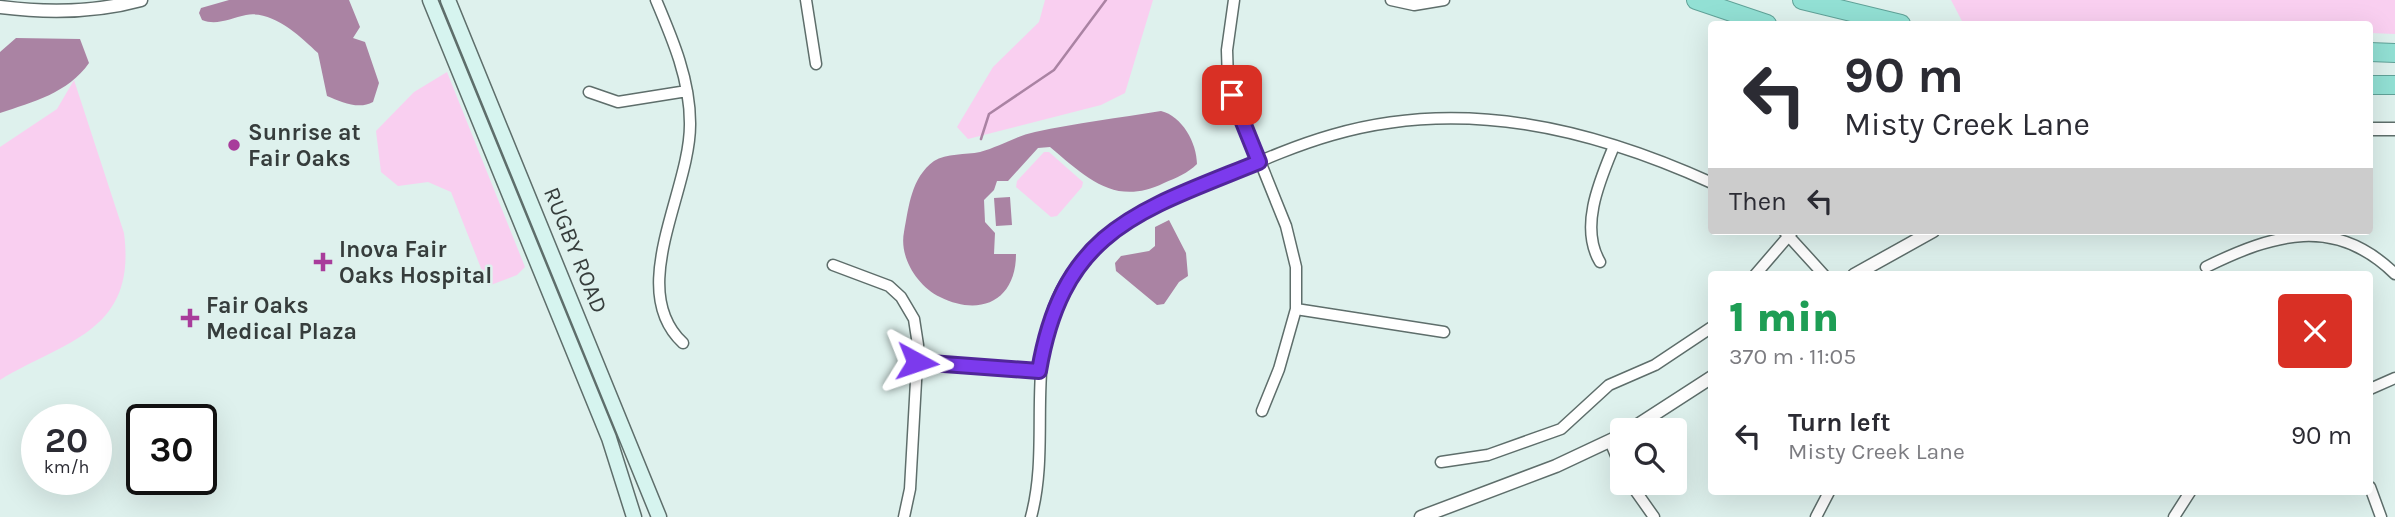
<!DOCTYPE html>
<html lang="en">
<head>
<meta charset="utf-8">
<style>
  body { margin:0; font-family:Karla,sans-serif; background:#f7f7f7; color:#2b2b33; height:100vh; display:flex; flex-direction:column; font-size:26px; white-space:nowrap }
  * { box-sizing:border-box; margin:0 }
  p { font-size:23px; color:#7c7c81 }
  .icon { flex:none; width:38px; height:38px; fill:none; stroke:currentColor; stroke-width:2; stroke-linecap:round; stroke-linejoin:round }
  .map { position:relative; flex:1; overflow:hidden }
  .panel { position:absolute; left:1708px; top:271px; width:665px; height:224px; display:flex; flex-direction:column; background:#fff; border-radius:7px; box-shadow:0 7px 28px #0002 }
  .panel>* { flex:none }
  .banner { position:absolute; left:1708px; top:21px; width:665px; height:214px; border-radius:7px; box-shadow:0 7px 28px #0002; background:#fff; color:#2b2b33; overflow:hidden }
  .controls { position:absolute; left:1610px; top:418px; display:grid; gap:14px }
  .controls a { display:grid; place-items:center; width:77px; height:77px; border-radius:7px; background:#fff; box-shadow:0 7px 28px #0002; font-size:35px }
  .speed { position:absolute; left:21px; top:404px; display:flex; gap:14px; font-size:35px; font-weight:700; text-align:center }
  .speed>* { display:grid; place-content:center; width:91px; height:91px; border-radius:50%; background:#fff; box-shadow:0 7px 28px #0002; line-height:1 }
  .speed small { font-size:18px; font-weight:400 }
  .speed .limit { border:4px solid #111; border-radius:10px; background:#fff; color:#111 }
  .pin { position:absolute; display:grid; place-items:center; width:60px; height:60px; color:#fff; margin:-30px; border-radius:14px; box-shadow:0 4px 10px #0006 }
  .me { position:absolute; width:77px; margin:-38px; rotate:95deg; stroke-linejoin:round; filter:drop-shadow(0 0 5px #0008) }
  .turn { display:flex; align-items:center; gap:24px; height:147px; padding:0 21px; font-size:32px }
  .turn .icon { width:91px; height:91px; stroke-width:2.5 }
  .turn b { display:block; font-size:49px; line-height:60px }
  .then { display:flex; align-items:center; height:66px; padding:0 21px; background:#0003; gap:14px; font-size:26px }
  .round { display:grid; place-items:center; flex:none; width:74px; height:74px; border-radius:7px; background:#f7f7f7 }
  .overview { display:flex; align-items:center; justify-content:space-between; height:119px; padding:0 21px }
  h1 { font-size:42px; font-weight:800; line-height:52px; color:#1e9e55 }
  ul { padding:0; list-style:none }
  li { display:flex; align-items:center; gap:21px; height:91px; padding:0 21px }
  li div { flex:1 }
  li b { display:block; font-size:26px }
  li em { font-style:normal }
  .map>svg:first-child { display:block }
  .green { fill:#f9cff0 }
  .water { fill:#aa83a3 }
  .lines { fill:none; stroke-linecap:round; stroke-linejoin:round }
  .stream { stroke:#aa83a3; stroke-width:2.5 }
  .minor-casing { stroke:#5e6e6b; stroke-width:13 }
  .tertiary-casing { stroke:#5e6e6b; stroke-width:15 }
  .secondary-casing { stroke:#5e6e6b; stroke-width:17 }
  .trunk-casing { stroke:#60a298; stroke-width:20 }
  .minor { stroke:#fff; stroke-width:10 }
  .tertiary { stroke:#fff; stroke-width:12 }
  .secondary { stroke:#d6f4ef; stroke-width:14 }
  .trunk { stroke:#92e0d4; stroke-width:18 }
  .route-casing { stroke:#51269a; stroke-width:18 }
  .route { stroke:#7c3aed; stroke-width:12 }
  .poi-dot { fill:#a83c9b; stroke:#def1ed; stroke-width:2.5 }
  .labels { text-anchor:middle; stroke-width:5; stroke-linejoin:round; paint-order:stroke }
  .poi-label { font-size:23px; font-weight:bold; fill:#363d3c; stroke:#def1ed; text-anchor:start }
  .street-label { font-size:23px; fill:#363d3c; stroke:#def1ed }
</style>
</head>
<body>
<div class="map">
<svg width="2395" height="517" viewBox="0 0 2395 517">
  <rect width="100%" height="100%" fill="#def1ed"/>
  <path class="green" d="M1045 0H1153L1125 93 1101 105 968 139 957 127 993 67 1039 22Z
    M1951 0H2395V34L2370 33V24H1977L1963 23Z
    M447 72 525 267 517 275 488 286 451 192 428 182 398 186 381 172 376 131 414 92Z
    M74 80 124 233C137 332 66 340 0 380V147L57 109Z
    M1044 152H1049L1083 182 1082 187 1057 216 1051 217 1016 187 1017 181Z"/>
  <path class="water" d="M229 0H349L360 27 353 38 365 42 379 83 373 102C359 110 341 102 327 96L318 53C300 36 273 10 246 15 231 18 217 26 202 20L199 13 201 8Z
    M16 38 80 39 89 63C68 93 33 102 0 113V52Z
    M1161 111C1182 116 1197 143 1197 164 1188 173 1176 178 1164 183 1115 207 1087 178 1050 147L1038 148 1008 181H997L994 190 984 200 985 222 995 233 994 254H1016C1016 301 980 317 940 297 917 286 899 257 904 232 909 206 911 178 934 161 946 153 966 155 980 152 999 147 1016 136 1035 132 1076 123 1119 118 1161 111Z
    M1010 197 1012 225 996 226 994 198Z
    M1169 220 1186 253 1188 276 1179 282 1164 304 1157 305 1116 271 1115 263 1121 256 1149 251 1155 246V227Z"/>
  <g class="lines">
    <path class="stream" d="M981 139 989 114 1054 70 1106 0"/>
    <g class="minor-casing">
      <path id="minor" d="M656 0C673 40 690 80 690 123 691 191 625 289 683 343
        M806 0 816 64
        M1234 0 1227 50 1228 82 1286 226 1296 267V309L1279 369 1262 411
        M1391 0 1414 5 1444 0
        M589 92 618 102 687 91
        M1784 231 1824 275
        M1600 262C1579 227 1600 180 1614 146
        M833 265 889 286 901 297 914 319 918 345 910 489 904 517
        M2206 267C2273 234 2335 215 2395 274
        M1755 275 1792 232
        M1296 309 1444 332
        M917 362 1039 371
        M2370 389 2395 378
        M1610 441 1622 470
        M1441 462 1488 455 1561 429 1609 385 1655 365 1712 327
        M1630 483 1654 517
        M2370 487 2381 517
        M1031 517C1051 443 1025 364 1060 293 1091 231 1149 208 1209 183 1249 166 1290 147 1332 135 1462 97 1591 128 1712 183
        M1816 517 1829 492
        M2174 517 2190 492"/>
    </g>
    <g class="tertiary-casing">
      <path id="tertiary" d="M0 7C48 13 94 13 141 0
        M2370 129H2395
        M1854 275 1933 231
        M1630 430 1712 377
        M1421 517 1556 466 1622 435"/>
    </g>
    <g class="secondary-casing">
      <path id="secondary" d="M430 0 609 438 634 517
        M448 0 659 517"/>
    </g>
    <g class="trunk-casing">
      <path id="trunk" d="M1696 0 1767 24
        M1802 0 1901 24
        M2370 52 2395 53
        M2370 85H2395"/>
    </g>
    <use href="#minor" class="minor"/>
    <use href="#tertiary" class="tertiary"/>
    <use href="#secondary" class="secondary"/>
    <use href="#trunk" class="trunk"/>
  </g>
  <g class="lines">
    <g class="route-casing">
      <path id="route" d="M917 362 1039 371C1063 229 1139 211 1259 162L1232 95"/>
    </g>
    <use href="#route" class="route"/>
  </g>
  <g class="poi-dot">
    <circle cx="234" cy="145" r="7"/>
    <path d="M319.5 251.5h7v7h7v7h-7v7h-7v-7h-7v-7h7z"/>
    <path d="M186.5 307.5h7v7h7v7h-7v7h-7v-7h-7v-7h7z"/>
  </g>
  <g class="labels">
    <g class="poi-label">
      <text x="248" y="140">Sunrise at<tspan x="248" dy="26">Fair Oaks</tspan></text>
      <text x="339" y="257">Inova Fair<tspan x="339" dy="26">Oaks Hospital</tspan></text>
      <text x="206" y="313">Fair Oaks<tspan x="206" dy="26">Medical Plaza</tspan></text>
    </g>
    <g class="street-label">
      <text transform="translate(576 250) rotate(68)" y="8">RUGBY ROAD</text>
    </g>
  </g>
</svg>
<div class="controls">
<a><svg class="icon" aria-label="search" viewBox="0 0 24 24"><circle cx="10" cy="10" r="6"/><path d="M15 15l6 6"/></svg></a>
</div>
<div class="speed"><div>20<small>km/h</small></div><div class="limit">30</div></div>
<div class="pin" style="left:1232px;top:95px;background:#d93025"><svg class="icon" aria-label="arrive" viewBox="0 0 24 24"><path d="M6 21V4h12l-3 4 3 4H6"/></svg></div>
<svg class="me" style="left:917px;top:362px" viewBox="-20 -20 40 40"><path d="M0-17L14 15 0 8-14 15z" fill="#7c3aed" stroke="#fff" stroke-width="4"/></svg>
<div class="banner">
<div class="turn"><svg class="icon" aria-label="left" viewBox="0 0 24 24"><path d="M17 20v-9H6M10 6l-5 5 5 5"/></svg><div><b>90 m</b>Misty Creek Lane</div></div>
<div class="then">Then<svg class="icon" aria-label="left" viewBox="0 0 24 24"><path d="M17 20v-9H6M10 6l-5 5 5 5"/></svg></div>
</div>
<section class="panel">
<div class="overview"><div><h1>1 min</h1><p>370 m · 11:05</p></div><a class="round" style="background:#d93025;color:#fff"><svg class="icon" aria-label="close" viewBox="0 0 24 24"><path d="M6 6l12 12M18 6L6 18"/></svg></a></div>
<ul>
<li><svg class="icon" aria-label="left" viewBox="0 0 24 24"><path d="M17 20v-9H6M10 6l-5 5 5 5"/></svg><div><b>Turn left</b><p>Misty Creek Lane</p></div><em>90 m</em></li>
</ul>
</section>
</div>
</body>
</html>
